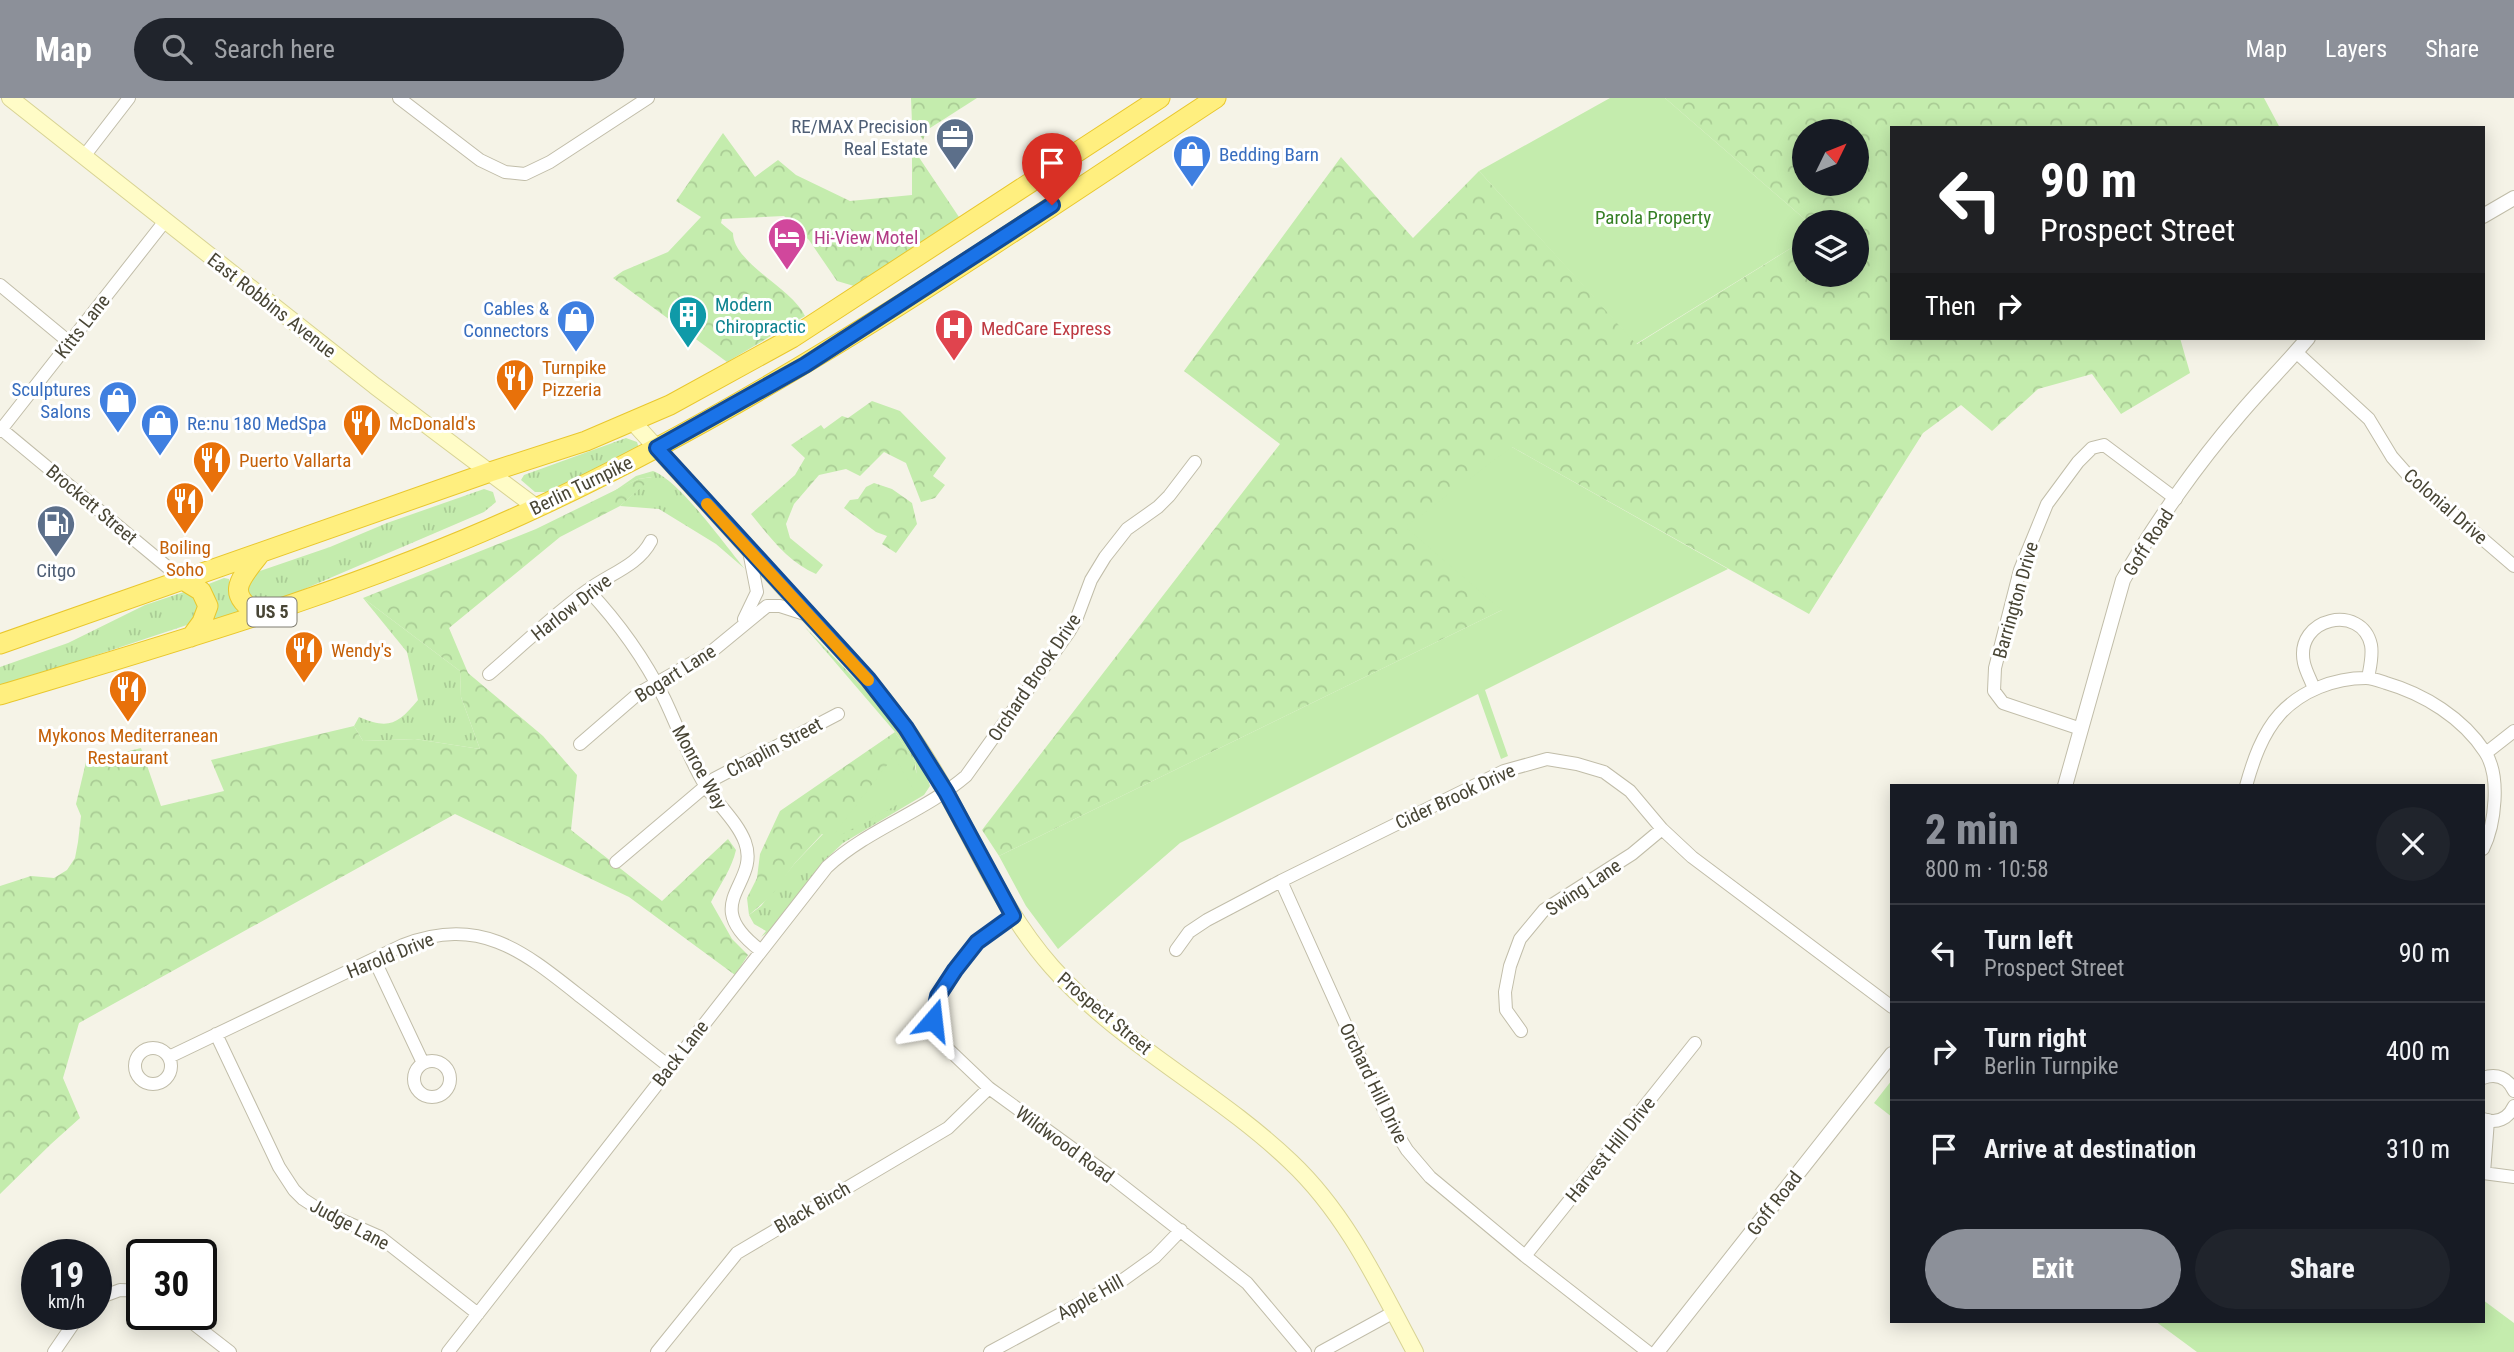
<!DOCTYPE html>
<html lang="en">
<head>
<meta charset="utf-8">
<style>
  body { margin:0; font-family:"Roboto Condensed",sans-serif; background:#20242c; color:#f1f3f6; height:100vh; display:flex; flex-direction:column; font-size:26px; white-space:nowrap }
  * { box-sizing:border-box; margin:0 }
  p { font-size:23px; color:#9ea1a6 }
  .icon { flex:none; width:38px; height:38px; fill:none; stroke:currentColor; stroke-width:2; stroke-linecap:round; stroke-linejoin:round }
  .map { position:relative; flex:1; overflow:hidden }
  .panel { position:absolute; left:1890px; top:686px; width:595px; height:539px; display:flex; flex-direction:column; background:#171b24; border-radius:0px; box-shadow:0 4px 18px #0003 }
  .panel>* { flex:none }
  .top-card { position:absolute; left:1890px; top:28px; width:595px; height:214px; border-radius:0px; box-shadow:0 4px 18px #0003; background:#202124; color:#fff; overflow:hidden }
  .needle { width:46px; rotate:47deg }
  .tools { position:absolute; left:1792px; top:21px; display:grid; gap:14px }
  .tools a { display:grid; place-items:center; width:77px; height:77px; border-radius:50%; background:#171b24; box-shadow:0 4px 18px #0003; font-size:35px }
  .speed { position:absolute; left:21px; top:1141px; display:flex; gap:14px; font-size:35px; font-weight:700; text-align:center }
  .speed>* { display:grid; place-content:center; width:91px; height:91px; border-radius:50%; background:#171b24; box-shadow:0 4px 18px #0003; line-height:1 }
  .speed small { font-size:18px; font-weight:400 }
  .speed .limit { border:4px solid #111; border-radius:10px; background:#fff; color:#111 }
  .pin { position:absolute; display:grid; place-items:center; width:60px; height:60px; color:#fff; margin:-72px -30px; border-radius:50% 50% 50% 0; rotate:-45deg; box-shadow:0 0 7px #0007 }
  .pin .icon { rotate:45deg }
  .me { position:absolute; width:77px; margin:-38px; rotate:17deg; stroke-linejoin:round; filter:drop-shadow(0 0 5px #0008) }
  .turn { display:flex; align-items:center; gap:24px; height:147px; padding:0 35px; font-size:32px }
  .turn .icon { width:91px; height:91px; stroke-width:2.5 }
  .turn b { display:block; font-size:49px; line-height:60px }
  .then { display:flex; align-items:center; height:66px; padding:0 35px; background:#0003; gap:14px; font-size:26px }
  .round { display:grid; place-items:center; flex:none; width:74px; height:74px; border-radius:37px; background:#20242c }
  .summary { display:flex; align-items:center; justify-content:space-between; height:119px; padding:0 35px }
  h1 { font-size:42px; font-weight:800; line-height:52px; color:#8c9099 }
  .button { display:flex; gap:14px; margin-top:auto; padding:14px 35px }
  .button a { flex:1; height:80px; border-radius:42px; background:#8c9099; color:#fff; font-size:28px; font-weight:800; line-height:80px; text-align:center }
  .button a+a { background:#20242c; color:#f1f3f6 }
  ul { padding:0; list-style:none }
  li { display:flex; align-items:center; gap:21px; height:98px; padding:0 35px; border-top:2px solid #363941 }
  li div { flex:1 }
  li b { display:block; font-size:26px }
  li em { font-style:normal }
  header { display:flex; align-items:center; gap:42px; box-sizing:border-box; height:98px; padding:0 35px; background:#8c9099; color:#fff }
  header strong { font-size:33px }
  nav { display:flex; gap:38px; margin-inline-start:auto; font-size:24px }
  .search { width:490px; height:63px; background:#20242c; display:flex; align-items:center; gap:18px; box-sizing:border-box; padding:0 24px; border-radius:38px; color:#9ea1a6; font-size:26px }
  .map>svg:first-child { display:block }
  .grass { fill:url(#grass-tufts) }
  .forest { fill:url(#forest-crowns); fill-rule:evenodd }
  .park { fill:#c4ecad }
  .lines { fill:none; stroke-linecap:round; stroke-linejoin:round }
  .minor-casing { stroke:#c1bda9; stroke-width:14 }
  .tertiary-casing { stroke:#c1bda9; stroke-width:16 }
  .secondary-casing { stroke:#d8d394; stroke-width:18 }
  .trunk-casing { stroke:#e9c72d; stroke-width:21 }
  .minor { stroke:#fff; stroke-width:12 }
  .tertiary { stroke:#fff; stroke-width:14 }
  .secondary { stroke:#fffcc7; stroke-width:16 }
  .trunk { stroke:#ffef7f; stroke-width:19 }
  .route-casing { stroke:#114b97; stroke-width:18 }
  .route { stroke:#1a73e8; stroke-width:12 }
  .slow { stroke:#f59e0b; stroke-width:12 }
  .labels { text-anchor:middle; stroke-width:6; stroke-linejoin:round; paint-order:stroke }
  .shield { fill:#fff; stroke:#7f7d72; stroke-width:2 }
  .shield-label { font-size:18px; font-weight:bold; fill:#484535 }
  .service-label { font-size:19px; fill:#4e5e75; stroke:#fff; text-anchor:end }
  .shop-label { font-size:19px; fill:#366cbe; stroke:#fff; text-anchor:start }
  .park-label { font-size:19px; fill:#357f24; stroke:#fff }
  .hotel-label { font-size:19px; fill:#b23c85; stroke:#fff; text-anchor:start }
  .culture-label { font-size:19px; fill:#0d838f; stroke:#fff; text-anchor:start }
  .street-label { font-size:19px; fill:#484535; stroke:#fff }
  .health-label { font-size:19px; fill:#be3a42; stroke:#fff; text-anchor:start }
  .food-label { font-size:19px; fill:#c56008; stroke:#fff; text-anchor:start }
</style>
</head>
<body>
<header>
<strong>Map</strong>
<div class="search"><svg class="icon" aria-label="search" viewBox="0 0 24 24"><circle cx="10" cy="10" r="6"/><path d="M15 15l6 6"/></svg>Search here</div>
<nav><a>Map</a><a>Layers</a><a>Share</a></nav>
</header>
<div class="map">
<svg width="2514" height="1254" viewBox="0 0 2514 1254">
  <defs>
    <pattern id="grass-tufts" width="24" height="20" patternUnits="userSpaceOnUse" patternTransform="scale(1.75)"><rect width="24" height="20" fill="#c4ecad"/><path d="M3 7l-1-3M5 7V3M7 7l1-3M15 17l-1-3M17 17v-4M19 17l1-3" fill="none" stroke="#aacc95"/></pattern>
    <pattern id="forest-crowns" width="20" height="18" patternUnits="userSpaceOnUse" patternTransform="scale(1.75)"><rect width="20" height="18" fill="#c4ecad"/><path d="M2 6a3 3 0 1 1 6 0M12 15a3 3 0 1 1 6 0" fill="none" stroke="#aacc95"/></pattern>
  </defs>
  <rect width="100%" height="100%" fill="#f5f3e7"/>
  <path class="grass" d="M626 340 637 344 639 350 548 394H535L521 382 524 377Z
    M653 373C680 383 724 446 745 471L716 446 659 411 620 408 652 379 638 381 613 394 636 378Z
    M484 391 493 394 496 404 484 414 274 504 262 507 250 503 245 486 257 474 330 449 387 425Z
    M224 480 229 481 231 493 242 514 214 523 206 487Z
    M187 493 191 494 200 513 190 526 0 589V569L68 545 145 507Z
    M363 500 460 573 461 599 480 651 415 641 363 643 354 628 359 619C389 632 398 626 418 602L407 554Z
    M804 528C839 565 918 641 930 688L924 697 843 745 826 761 768 834 761 839 766 833 754 826 749 817 761 808 795 765 823 736 917 678 915 664 895 634Z"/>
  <path class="forest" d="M911 0H977L927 32 923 42 912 25Z
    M1665 0H2264L2280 30H1892V240H2180L2190 275 2121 316 2092 276 2038 291 1992 333 1961 307 1923 335 1809 516 1512 349 1502 512 999 758 982 732 1280 346 1184 273 1341 59 1413 140 1479 73 1637 246 1804 142V177H1857V124H1808ZM1804 33H1857V86H1804Z
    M723 35 755 79 778 62 796 77 850 103 912 97V49L961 122 854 188 837 183 809 142 784 118 722 121 721 125 733 135C733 165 792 190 805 218L727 264 613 180 623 173 668 154 701 119 676 103Z
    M872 303 900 313 946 360 933 378 945 387 935 400 921 404 906 365 884 354 860 378 846 371 819 377 794 406 786 426 790 440 823 467 816 476C788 464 770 439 751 416L795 377 805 360 791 347 821 327 824 331 842 318 848 320Z
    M653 379 620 408 560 439 449 530 468 575 543 638 577 677 571 732 662 803 728 741 736 752C732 770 720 787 711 804L732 841 748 857 735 877 629 799 455 716 79 925 63 980 80 1020 51 1046 0 1096V788L31 778 54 780 67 772 75 760 78 744 81 718 76 706 86 664 141 650 161 708 224 693 211 662 354 628 363 643 415 641 480 651 461 599 460 573 363 500 536 431 638 381Z
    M874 385 892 391 912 405 917 426 896 455 882 446 887 438 876 434 844 410 850 402 858 401 866 389Z
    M895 634 915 664V670L923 692 849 734 837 739 822 736 795 765 771 798 749 817 747 800 757 780 760 756 780 713Z"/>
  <path class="park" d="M1610 0H1665L1808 124H1804V142L1636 246 1479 73Z
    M1512 349 1728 471 1485 592 1508 658 1501 661 1478 596 1180 745 1058 851 1026 808 999 758 1502 512 1405 429Z
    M894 658 916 696 837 739 834 736Z
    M1892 982V1019L1874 1005Z
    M2483 1202 2514 1225V1254H2197L2155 1223H2483Z"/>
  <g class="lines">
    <g class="minor-casing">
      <path id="minor" d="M399 0 480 62 505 74 525 76 550 64 648 0
        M85 57 129 0
        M0 187 69 244
        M2296 254 2369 321 2392 359 2407 376 2514 468
        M0 330 183 482
        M0 333 165 123
        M588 492C618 524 644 560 664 600 678 629 688 659 705 687 717 706 737 723 745 744 761 787 697 804 760 852
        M744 521 757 494 749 453
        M489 576C522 548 553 517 588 492 609 476 638 468 651 443
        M2314 591C2311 582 2306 574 2304 565 2294 519 2362 505 2371 547 2373 558 2370 569 2368 580
        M2081 631 2003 605 1994 593 1995 570 2020 472 2047 406 2078 364 2092 350 2104 347 2176 401
        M580 646 639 595 711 554 767 508H780L808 517
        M2486 655 2514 633
        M2246 688C2253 663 2262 636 2280 616 2301 593 2334 580 2366 580 2372 580 2380 583 2386 585 2424 596 2463 620 2485 654 2501 678 2495 727 2483 751
        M616 764 714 681 838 616
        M1281 783 1388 1021 1407 1052 1430 1079 1525 1158 1648 1254
        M1013 818 977 844 938 898 933 922 947 950 989 990 1109 1077 1247 1185 1305 1254
        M1176 852 1189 834 1207 822 1281 783 1504 673 1547 661 1577 666 1604 674 1630 693 1662 731 1692 759 1892 909
        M374 861 423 965
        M1521 933 1506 912 1505 894 1510 868 1520 841 1544 812 1632 756 1662 731
        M216 936 279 1069 294 1092 303 1101 323 1114 380 1139 478 1216
        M135 968a18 18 0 1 1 36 0a18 18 0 1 1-36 0Z
        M169 959 403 847C480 817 523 853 581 899 611 922 640 946 670 969
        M414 981a18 18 0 1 1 36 0a18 18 0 1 1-36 0Z
        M2483 980C2497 975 2508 980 2514 993
        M2483 1021C2497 1026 2508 1021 2514 1008
        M2483 1075 2514 1079
        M2484 1075 2488 1022
        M1525 1158 1695 945
        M96 1201 120 1192 142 1193
        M181 1216 230 1254
        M54 1254 80 1216
        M448 1254 827 769C868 731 924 714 966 678L1069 534 1076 522 1091 482 1105 459 1127 431 1158 409 1169 398 1195 364
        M657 1254 737 1155 948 1030 989 990
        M990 1254 1120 1184 1155 1159 1181 1132
        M1321 1254 1394 1214"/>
    </g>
    <g class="tertiary-casing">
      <path id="tertiary" d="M2483 118 2514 100
        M2065 688 2123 482C2154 426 2198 365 2240 316 2262 290 2286 266 2308 240
        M1657 1254 1892 956"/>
    </g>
    <g class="secondary-casing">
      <path id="secondary" d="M10 0 375 288 537 410
        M633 324C687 383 741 443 795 502 833 543 872 583 904 628 961 704 989 798 1052 869 1120 946 1217 993 1291 1064 1347 1117 1379 1187 1415 1254"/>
    </g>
    <g class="trunk-casing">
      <path id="trunk" d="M260 456C239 482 224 497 261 517
        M183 482 201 493 208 508 202 524 191 539
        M0 546 490 374 586 343 670 307 792 240 1160 0
        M0 597C182 542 364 490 536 410 777 298 995 145 1216 0"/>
    </g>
    <use href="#minor" class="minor"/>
    <use href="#tertiary" class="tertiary"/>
    <use href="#secondary" class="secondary"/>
    <use href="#trunk" class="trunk"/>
  </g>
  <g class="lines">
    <g class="route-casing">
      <path id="route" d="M933 922 938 898 955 872 977 844 1013 818 946 694 906 630 868 581 657 350 805 267 1052 107"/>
    </g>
    <use href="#route" class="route"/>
    <path class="slow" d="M707 406 868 582"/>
  </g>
  <defs>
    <g id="office-pin" transform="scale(2.0125)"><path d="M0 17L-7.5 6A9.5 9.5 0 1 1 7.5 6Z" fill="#5c6f8a" stroke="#fff"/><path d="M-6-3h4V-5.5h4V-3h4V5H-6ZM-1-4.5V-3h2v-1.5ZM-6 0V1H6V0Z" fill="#fff"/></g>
    <g id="shop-pin" transform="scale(2.0125)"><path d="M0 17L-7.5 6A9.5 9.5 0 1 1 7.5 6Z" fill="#3f7fe0" stroke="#fff"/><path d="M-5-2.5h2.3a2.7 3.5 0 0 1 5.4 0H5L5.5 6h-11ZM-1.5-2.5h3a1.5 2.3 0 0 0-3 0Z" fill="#fff"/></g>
    <g id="hotel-pin" transform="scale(2.0125)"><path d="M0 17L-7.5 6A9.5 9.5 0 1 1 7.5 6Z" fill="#d1479c" stroke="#fff"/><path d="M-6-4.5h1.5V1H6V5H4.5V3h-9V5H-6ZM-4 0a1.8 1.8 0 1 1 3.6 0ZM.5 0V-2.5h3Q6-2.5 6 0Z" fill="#fff"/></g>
    <g id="building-pin" transform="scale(2.0125)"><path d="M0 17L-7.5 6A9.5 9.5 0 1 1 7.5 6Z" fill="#0f9aa8" stroke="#fff"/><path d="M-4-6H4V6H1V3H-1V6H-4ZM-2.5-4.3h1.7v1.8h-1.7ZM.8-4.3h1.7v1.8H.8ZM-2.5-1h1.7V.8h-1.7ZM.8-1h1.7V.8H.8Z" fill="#fff"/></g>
    <g id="hospital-pin" transform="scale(2.0125)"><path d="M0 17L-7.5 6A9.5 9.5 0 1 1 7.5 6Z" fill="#e0444e" stroke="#fff"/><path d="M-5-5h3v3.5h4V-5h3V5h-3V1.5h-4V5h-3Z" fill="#fff"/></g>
    <g id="restaurant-pin" transform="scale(2.0125)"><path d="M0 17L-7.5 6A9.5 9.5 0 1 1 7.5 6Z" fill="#e8710a" stroke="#fff"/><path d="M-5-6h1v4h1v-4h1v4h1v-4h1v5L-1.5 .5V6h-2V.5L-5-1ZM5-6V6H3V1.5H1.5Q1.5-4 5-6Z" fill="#fff"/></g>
    <g id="fuel-pin" transform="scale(2.0125)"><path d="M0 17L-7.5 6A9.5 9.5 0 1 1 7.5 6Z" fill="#5c6f8a" stroke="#fff"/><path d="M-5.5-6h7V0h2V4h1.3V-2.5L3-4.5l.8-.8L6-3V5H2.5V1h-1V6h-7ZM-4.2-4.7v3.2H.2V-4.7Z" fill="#fff"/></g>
  </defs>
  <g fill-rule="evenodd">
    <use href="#office-pin" x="955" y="39"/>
    <use href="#shop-pin" x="1192" y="56"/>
    <use href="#hotel-pin" x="787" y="139"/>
    <use href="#building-pin" x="688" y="217"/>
    <use href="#shop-pin" x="576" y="221"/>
    <use href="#hospital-pin" x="954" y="230"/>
    <use href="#restaurant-pin" x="515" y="280"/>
    <use href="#shop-pin" x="118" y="302"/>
    <use href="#shop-pin" x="160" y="325"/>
    <use href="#restaurant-pin" x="362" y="325"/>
    <use href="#restaurant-pin" x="212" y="362"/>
    <use href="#restaurant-pin" x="185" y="403"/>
    <use href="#fuel-pin" x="56" y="426"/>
    <use href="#restaurant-pin" x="304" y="552"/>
    <use href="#restaurant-pin" x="128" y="591"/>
  </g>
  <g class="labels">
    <rect class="shield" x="247.5" y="499.5" width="49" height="29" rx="5"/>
    <g class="shield-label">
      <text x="272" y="520">US 5</text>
    </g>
    <g class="service-label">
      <text x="928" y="35">RE/MAX Precision<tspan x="928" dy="22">Real Estate</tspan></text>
      <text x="56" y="479" text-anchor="middle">Citgo</text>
    </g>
    <g class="shop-label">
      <text x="1219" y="63">Bedding Barn</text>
      <text x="549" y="217" text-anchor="end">Cables &amp;<tspan x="549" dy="22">Connectors</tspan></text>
      <text x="91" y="298" text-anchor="end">Sculptures<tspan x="91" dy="22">Salons</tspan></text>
      <text x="187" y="332">Re:nu 180 MedSpa</text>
    </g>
    <g class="park-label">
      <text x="1653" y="126">Parola Property</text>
    </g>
    <g class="hotel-label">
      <text x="814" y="146">Hi-View Motel</text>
    </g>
    <g class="culture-label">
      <text x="715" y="213">Modern<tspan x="715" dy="22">Chiropractic</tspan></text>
    </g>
    <g class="street-label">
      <text transform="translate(272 207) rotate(38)" y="7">East Robbins Avenue</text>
      <text transform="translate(82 228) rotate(-52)" y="7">Kitts Lane</text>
      <text transform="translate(581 387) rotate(-26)" y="7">Berlin Turnpike</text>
      <text transform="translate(92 406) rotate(40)" y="7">Brockett Street</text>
      <text transform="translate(2446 408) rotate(41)" y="7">Colonial Drive</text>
      <text transform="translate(2148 444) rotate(-57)" y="7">Goff Road</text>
      <text transform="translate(2015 502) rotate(-74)" y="7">Barrington Drive</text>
      <text transform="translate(571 509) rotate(-38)" y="7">Harlow Drive</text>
      <text transform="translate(675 575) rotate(-32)" y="7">Bogart Lane</text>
      <text transform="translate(1034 579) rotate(-56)" y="7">Orchard Brook Drive</text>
      <text transform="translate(774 649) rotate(-28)" y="7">Chaplin Street</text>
      <text transform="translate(700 669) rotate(61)" y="7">Monroe Way</text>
      <text transform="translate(1455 698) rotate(-25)" y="7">Cider Brook Drive</text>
      <text transform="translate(1583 789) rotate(-34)" y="7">Swing Lane</text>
      <text transform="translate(390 857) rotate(-22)" y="7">Harold Drive</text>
      <text transform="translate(1105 915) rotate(40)" y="7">Prospect Street</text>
      <text transform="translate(680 955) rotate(-52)" y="7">Back Lane</text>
      <text transform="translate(1374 985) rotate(64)" y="7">Orchard Hill Drive</text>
      <text transform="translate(1065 1046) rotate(36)" y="7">Wildwood Road</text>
      <text transform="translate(1610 1051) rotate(-51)" y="7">Harvest Hill Drive</text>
      <text transform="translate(1774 1105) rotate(-52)" y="7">Goff Road</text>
      <text transform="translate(812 1109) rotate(-30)" y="7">Black Birch</text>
      <text transform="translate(350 1126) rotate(28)" y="7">Judge Lane</text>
      <text transform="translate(1090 1199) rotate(-29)" y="7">Apple Hill</text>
    </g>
    <g class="health-label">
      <text x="981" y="237">MedCare Express</text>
    </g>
    <g class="food-label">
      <text x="542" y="276">Turnpike<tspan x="542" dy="22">Pizzeria</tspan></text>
      <text x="389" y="332">McDonald's</text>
      <text x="239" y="369">Puerto Vallarta</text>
      <text x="185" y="456" text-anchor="middle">Boiling<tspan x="185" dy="22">Soho</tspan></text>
      <text x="331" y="559">Wendy's</text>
      <text x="128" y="644" text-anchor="middle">Mykonos Mediterranean<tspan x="128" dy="22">Restaurant</tspan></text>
    </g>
  </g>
</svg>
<div class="tools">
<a><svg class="needle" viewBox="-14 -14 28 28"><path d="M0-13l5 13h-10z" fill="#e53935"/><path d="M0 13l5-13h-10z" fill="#9ea1a6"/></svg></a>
<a><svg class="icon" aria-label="layers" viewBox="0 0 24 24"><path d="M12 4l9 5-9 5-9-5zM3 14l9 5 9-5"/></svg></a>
</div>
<div class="speed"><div>19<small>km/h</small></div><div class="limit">30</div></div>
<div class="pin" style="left:1052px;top:107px;background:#d93025"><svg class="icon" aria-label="arrive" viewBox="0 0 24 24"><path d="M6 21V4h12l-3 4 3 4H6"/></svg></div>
<svg class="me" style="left:933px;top:922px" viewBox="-20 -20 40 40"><path d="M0-17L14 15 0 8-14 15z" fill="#1a73e8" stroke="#fff" stroke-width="4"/></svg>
<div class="top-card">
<div class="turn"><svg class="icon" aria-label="left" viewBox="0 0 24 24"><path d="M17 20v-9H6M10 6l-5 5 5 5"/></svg><div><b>90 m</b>Prospect Street</div></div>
<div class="then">Then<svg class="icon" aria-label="right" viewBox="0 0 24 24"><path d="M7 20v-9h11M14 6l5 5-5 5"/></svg></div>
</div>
<section class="panel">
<div class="summary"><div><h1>2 min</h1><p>800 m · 10:58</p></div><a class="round"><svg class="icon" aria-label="close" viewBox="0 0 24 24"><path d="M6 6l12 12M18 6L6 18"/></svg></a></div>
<ul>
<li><svg class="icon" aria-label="left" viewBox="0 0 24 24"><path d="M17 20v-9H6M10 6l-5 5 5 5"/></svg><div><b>Turn left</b><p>Prospect Street</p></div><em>90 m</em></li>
<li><svg class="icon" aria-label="right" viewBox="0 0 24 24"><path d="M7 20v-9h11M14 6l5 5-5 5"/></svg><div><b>Turn right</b><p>Berlin Turnpike</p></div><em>400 m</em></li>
<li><svg class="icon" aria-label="arrive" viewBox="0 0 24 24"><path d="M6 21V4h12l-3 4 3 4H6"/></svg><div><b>Arrive at destination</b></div><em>310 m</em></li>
</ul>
<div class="button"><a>Exit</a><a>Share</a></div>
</section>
</div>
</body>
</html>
